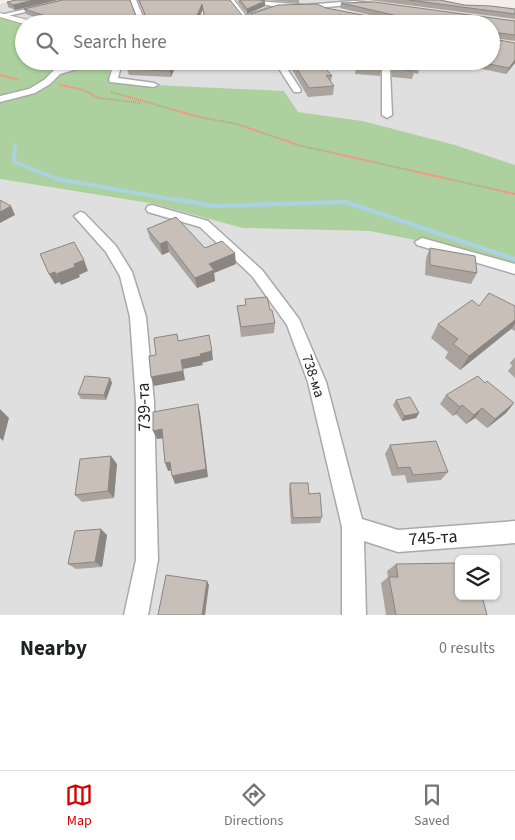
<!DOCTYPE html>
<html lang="en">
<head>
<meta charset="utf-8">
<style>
  :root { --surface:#fff; --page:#f6f6f6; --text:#202124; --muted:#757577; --line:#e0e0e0; --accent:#d40000 }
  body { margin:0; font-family:"Source Sans 3",sans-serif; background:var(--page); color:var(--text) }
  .controls { position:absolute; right:15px; bottom:15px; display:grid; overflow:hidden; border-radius:8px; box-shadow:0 1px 4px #0004 }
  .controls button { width:45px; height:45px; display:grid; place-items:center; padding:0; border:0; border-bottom:1px solid var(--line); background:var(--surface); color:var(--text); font:25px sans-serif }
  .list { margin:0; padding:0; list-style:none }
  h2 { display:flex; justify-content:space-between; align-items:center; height:65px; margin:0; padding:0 20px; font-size:21px }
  h2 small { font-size:16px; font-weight:400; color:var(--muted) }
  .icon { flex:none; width:28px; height:28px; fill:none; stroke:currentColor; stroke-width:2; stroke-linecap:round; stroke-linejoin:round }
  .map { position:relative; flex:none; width:515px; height:615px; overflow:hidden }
  .search { position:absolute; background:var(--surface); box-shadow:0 1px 4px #0004; left:15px; right:15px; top:15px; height:55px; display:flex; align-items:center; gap:12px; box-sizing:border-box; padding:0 18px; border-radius:28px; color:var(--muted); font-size:19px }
  .sheet { height:155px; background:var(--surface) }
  nav { display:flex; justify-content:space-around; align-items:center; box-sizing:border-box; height:70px; border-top:1px solid var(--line); background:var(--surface); font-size:14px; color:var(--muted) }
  nav a { display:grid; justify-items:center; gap:2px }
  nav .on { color:var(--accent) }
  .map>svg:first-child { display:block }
</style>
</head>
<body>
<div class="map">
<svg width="515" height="615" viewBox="0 0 515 615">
  <rect width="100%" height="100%" fill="#f2efe9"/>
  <g fill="#e0dfdf" fill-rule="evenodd">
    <path d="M14 0H425L515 11V165L455 145 363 121 298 112 154 85 113 80 118 63 115 61H491V24H33L0 15V4Z"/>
    <path d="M0 179 155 204 242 228 369 231 435 244 515 269V615H0ZM459 559H496V596H459Z"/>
  </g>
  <path fill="#add19e" d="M0 15 24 24V61H115L118 62 113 80 154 85 284 91 298 112 363 121 455 145 515 165V269L435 244 369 231 242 228 155 204 0 179Z"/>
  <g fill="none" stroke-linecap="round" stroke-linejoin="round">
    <path stroke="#aad3df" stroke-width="4" d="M15 145 14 162 57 179 182 201"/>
    <path stroke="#aad3df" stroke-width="4.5" d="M175 199 213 206 345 202 515 259"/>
    <g stroke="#a9a9a9" stroke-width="3">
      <g id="minor">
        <path d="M67 0H78L3 17 0 15Z"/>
        <path d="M130 0H136L146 24H140Z"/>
        <path d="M230 0H234L246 16 271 7 274 9 248 19 252 24H246Z"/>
        <path d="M245 0 305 5 354 1 370 3 305 9 272 6Z"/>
        <path d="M90 61H104L60 74 50 84 35 93 0 102V96L29 89 44 80 54 70Z"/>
        <path d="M111 61 122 62 118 78 154 83 158 85 154 87 110 82 109 80 114 63Z"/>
        <path d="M274 61H282L301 90 300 92H294Z"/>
        <path d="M375 61H383L390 70 392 115 387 118 382 115V70Z"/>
        <path d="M152 205 208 221 262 270 299 319 326 382 362 519 398 530 515 521V543L398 552 364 541 366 615H342V527L308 382 287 325 252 276 200 227 148 212 146 209 148 206Z"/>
        <path d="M80 212 84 213 116 246 132 272 146 317 154 402 158 560 148 615H124L136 560V402L130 317 120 276 106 252 74 216Z"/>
        <path d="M422 238 515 264V274L417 245 415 242Z"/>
      </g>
    </g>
    <g stroke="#a9a9a9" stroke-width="2">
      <path id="tertiary" d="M0 13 36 22 37 24H24L0 17Z"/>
    </g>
    <g stroke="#fa8072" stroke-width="2" stroke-dasharray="1 1" stroke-linecap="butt">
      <path d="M0 75 19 80"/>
      <path d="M60 85 84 90 98 98 141 103"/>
      <path d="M111 92 199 117 237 124 298 145 515 194"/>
    </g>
    <use href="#minor" fill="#fff" fill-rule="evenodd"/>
    <use href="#tertiary" fill="#fff" fill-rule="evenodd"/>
  </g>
  <g fill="#aba49e">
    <path d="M16 0H58L15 10 8 7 7 2Z"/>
    <path d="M138 0H230L246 20H251V14L326 8 388 20H392L340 8 341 3 515 21V41L493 38V39L515 43V63L506 74 468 66 465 69 448 66 449 61H491V24H355L339 21V24H214L213 21 212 24H206L203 9 196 24H54L26 14 24 9 137 19H146Z"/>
    <path d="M238 0H259L265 6 247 14 238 2Z"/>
    <path d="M267 0H299V3Z"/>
    <path d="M369 0H440L464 5 515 9V19Z"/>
    <path d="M133 61H178L171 77 129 75 127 69Z"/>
    <path d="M219 61H252L246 70H220Z"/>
    <path d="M291 61H335L321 63 332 76 331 82 334 86 333 95 308 97 291 68Z"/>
    <path d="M357 61 382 68 380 76 355 74Z"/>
    <path d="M386 61H419L420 66 418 74 414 73 412 79 392 77 391 69Z"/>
    <path d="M147 229 205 248 236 264 214 273 215 281 197 288 169 252 162 255 150 239Z"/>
    <path d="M430 248 477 273 471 284 425 275 426 258Z"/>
    <path d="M245 299 270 310 275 323 274 333 241 337 237 306 245 305Z"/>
    <path d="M479 306H515V331L511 329 460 370 445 358 448 352 431 338 438 324Z"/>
    <path d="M515 357V378L508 371 512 366 510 363Z"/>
    <path d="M110 378 112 383 106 400 81 399 78 394Z"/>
    <path d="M485 383 514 403 506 413 487 428 475 418 466 424 456 414 453 416 440 404 446 395Z"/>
    <path d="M396 400 419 413 416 418 402 421 393 405Z"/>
    <path d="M390 445 448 472 441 480 407 483 405 475 392 476 385 454Z"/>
    <path d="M117 464 114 498 82 502 75 495Z"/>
    <path d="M290 483 309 494 322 517 320 523 291 524 289 491Z"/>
    <path d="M107 535 102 567 76 569 68 564Z"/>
    <path d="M396 564 487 615H386L381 583 388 577 387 571Z"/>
  </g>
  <g fill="#8b8681">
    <path d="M34 0H58L15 10 13 5Z"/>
    <path d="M265 1V6L247 14V9Z"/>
    <path d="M202 4 203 9 196 24H181L182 20Z"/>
    <path d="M213 16V21L212 24H209Z"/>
    <path d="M69 18 71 24H61V21Z"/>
    <path d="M515 60V63L506 74 509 68Z"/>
    <path d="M175 61H178L171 77 170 71Z"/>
    <path d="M248 61H252L246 70V64Z"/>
    <path d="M309 61H335L309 65Z"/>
    <path d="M470 61 468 66 465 69 468 63Z"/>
    <path d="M11 206 15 215 0 223V212Z"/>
    <path d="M167 241 169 252 162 255 160 244Z"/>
    <path d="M235 253 236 264 214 273 215 281 197 288 195 278 209 264Z"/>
    <path d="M84 260 88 271 79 275 80 277 61 285 56 274 74 264Z"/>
    <path d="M55 272 60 282 55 284 49 274Z"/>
    <path d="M515 320V324L511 329 460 370 469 356Z"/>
    <path d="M212 351 213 360 202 363 203 365 183 369 185 380 154 386 151 377 181 360 200 354Z"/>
    <path d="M110 378 112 383 106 400 104 395Z"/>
    <path d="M514 403 506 413 487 428 495 419Z"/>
    <path d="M198 404 200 413 208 477 175 484 172 476Z"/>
    <path d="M462 405 456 414 453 416 460 407Z"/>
    <path d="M482 408 475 418 466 424 474 415Z"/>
    <path d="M0 409 9 418 3 441 0 438Z"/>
    <path d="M419 413 416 418 402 421 404 416Z"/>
    <path d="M162 429 166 438 157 439 153 431Z"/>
    <path d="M111 456 117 464 114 498 108 491Z"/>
    <path d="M170 462 173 470 168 471 165 463Z"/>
    <path d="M101 529 107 535 102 567 95 562Z"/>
    <path d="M207 581 209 585 205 615H202Z"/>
  </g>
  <g fill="#c7bfb8" stroke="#8b8681">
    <path d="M16 0H34L13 5 7 2Z"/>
    <path d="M63 0H130L137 19H147L139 0H230L246 20H253L251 14 278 5 317 4 326 8 388 20H402V17L341 3 374 2 515 21V35L492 32 493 39 515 43V60L509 68 474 61H491V24H384L340 15 339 24H214L213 16 209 24H206L202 4 196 18 182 20 181 24H86L85 19 69 18 61 21 24 9Z"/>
    <path d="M240 0H259L265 1 247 9Z"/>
    <path d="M409 0H440L464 5 491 6 515 9V14Z"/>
    <path d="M133 61H175L170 71 127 69Z"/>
    <path d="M219 61H248L246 64 220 63Z"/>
    <path d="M292 61H319L332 76 326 75 334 86 309 88Z"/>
    <path d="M357 61H381L382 63V68L356 66Z"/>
    <path d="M393 61H419L420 66 414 65V71L394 69Z"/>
    <path d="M458 61H469L468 63Z"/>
    <path d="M0 200 11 206 0 212Z"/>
    <path d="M176 217 205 248 222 241 235 253 209 264 214 270 195 278 167 241 160 244 147 229Z"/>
    <path d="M74 242 84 260 74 264 75 267 56 274 55 272 49 274 40 254Z"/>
    <path d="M430 248 475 256 477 273 430 265Z"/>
    <path d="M489 293 515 306V320L469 356 453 344 458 339 438 324 472 300 479 306Z"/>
    <path d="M267 297 270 310H272L275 323 241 327 237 306 246 305 245 299Z"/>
    <path d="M177 334 178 341 209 335 212 351 200 354 201 356 181 360 183 371 151 377 149 356 156 355 154 338Z"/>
    <path d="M85 376 110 378 104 395 78 394Z"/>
    <path d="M478 376 485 383 487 381 514 403 495 419 482 408 474 415 462 405 460 407 446 395Z"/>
    <path d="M410 397 419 413 404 416 396 400Z"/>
    <path d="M198 404 206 469 172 476 170 462 165 463 162 429 153 431V412Z"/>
    <path d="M436 441 448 472 413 475 410 467 398 468 390 445Z"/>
    <path d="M111 456 108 491 75 495 80 459Z"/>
    <path d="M290 483H308L309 494 320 493 322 517 293 518Z"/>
    <path d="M101 529 95 562 68 564 75 531Z"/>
    <path d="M459 563V596H482L487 615H396L389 577H398L396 564Z"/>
    <path d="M166 575 207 581 202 615H158Z"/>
  </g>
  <g text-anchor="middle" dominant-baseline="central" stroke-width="4" stroke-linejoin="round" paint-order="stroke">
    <g font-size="15" fill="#222" stroke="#fff">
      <text transform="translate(313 376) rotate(72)">738-ма</text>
    </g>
    <g font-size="18" fill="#222" stroke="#fff">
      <text transform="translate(144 407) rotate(-92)">739-та</text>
      <text transform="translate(433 538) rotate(-4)">745-та</text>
    </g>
  </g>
</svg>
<div class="controls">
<button><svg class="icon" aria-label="layers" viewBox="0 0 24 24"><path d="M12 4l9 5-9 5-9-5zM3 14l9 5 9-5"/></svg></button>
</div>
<div class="search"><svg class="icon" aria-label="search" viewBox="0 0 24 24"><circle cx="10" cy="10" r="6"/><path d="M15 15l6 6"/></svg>Search here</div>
</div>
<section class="sheet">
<h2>Nearby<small>0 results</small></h2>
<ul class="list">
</ul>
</section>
<nav>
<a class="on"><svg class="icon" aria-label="map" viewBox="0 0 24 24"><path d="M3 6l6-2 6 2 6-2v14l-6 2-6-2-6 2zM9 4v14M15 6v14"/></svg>Map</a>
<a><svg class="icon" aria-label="directions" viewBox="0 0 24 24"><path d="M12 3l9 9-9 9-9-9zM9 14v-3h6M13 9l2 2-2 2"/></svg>Directions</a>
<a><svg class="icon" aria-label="saved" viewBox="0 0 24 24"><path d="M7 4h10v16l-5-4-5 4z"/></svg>Saved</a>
</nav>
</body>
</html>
